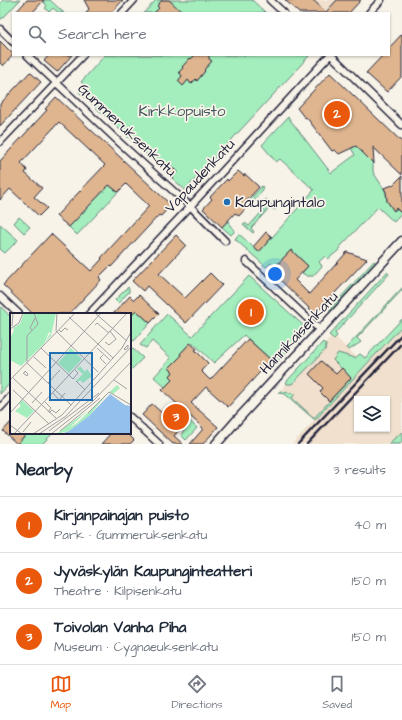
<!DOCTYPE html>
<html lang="en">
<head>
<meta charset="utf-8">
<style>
  :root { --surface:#fff; --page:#f6f6f7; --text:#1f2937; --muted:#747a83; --line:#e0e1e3; --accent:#ea580c }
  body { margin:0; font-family:"Architects Daughter",sans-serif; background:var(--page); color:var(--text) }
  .controls { position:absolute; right:12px; bottom:12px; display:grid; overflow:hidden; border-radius:0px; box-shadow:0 1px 3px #0004 }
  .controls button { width:36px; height:36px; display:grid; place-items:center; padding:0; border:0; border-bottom:1px solid var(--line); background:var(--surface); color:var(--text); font:20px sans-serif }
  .you { position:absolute; left:275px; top:274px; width:14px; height:14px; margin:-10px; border:3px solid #fff; border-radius:50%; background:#1a73e8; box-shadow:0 0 0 6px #1a73e833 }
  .badge { display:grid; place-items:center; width:26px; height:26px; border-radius:50%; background:var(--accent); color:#fff; font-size:13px; font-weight:700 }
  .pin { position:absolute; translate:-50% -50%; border:2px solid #fff; box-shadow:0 1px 4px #0006 }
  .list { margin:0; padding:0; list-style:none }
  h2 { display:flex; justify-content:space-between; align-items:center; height:52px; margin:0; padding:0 16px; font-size:17px }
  h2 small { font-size:13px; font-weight:400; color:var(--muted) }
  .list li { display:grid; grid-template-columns:26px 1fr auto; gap:12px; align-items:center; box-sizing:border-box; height:56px; padding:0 16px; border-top:1px solid var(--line) }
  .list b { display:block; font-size:15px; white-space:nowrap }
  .list p { margin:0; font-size:13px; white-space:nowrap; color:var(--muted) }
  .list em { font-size:13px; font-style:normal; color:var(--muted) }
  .icon { flex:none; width:22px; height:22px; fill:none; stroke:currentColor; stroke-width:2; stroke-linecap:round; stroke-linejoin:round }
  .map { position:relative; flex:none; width:402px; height:444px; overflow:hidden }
  .search { position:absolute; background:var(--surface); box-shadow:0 1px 3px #0004; left:12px; right:12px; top:12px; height:44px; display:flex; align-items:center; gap:10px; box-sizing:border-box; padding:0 14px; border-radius:0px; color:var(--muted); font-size:15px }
  .sheet { height:220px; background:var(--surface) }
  nav { display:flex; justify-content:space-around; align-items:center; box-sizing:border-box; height:56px; border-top:1px solid var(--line); background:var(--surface); font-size:11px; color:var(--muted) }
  nav a { display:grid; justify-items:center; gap:2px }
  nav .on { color:var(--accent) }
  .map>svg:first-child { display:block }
</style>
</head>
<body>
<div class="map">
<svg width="402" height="444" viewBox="0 0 402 444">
  <rect width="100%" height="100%" fill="#f7f3e8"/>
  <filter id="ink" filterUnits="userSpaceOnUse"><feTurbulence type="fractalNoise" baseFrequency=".025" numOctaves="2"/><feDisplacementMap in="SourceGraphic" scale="8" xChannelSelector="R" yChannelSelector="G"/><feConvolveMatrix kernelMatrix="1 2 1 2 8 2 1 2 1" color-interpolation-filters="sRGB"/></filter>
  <g filter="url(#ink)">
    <g fill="#f0e0cd" fill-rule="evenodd">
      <path d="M285 0H361L349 13H299Z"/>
      <path d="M402 327V432L388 444H292ZM357 399H387V429H357Z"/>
      <path d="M333 335 364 364 313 419 285 394 278 393Z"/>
    </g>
    <g fill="#a4eebd" stroke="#63887c">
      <path d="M3 0H20L2 19 0 18V4Z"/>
      <path d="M44 0H50L64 13H59L53 8 49 12 45 8 47 6 43 1Z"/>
      <path d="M156 0H252L266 13H144Z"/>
      <path d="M105 55H308L309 56 185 190 79 92 85 86 81 82Z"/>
      <path d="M288 117 331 173 355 155 351 148 356 146 373 163V172L386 192 387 201 394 211 396 209 401 213 394 222 378 207 341 246 340 245 339 250 328 259 325 256 319 262 322 266 313 276H307L302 273 308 266 291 250 275 267 271 263 266 267 235 239 238 235H240L259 252 314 190 280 159 276 162 262 145Z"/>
      <path d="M109 185 118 192 77 235 69 227Z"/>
      <path d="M262 186 263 189 262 191 248 208 245 205Z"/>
      <path d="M266 199 276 209 275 210 270 207 251 228 254 232 253 233 243 224 245 223 249 226 268 205 264 201Z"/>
      <path d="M19 217 30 227 24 233 14 223Z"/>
      <path d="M228 220 230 222 229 224 234 230V232L231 235 222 227Z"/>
      <path d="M0 224 18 240 5 253 0 249Z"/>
      <path d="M374 261 376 263 331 311 329 310Z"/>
      <path d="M387 272 389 274 335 333 337 336 334 339 329 335Z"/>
      <path d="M249 276 305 327V333L275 364 244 335 214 363 192 342 180 354 181 356 169 368 173 372 170 376 194 399 192 402 169 383 165 387 154 377 171 358 152 341 146 348 140 345 167 314 192 336Z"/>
      <path d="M128 287 129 289V292L118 303 115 300Z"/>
      <path d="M402 288V290L357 338 361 342 349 350 346 348Z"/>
      <path d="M0 306 11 317V382L0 394Z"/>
      <path d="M136 310 150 323 134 341 130 338V317Z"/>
      <path d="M402 319V326L315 420 285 394 278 393 280 391 295 394 292 398 314 418 351 378 333 360 338 353 355 358 360 354 365 358Z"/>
      <path d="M323 342 326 345 325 350 292 384H287L286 383 287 381Z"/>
      <path d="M132 348 143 358 130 371V350Z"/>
      <path d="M173 405 197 428 186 440 181 435 185 429 167 412Z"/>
      <path d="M402 432V442L400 444H388Z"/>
      <path d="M27 433H53L42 444H17Z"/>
    </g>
    <g fill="#deb58f" stroke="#22223b">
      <path d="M27 0H44L32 13H15Z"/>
      <path d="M84 0H123L111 13H86L89 9Z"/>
      <path d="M162 0H169L183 13H154L159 8 157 6Z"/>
      <path d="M285 0H313L326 12 337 0H361L349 13H299Z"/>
      <path d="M402 34V76L387 92 366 73 383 55H389V48Z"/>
      <path d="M0 41 13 54V55L3 66 0 63Z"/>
      <path d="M49 55H72L57 72 44 61Z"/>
      <path d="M195 55H209V59L212 61 204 70 205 71 197 81 196 79 191 84 188 80 183 86 178 81 182 76 179 72 183 68 182 67 190 58 191 59Z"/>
      <path d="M30 72 41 82 0 126V104Z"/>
      <path d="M330 73 402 142V175L373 147 374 164 356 146 339 154 335 150 332 151 307 118 304 117 297 108Z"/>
      <path d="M56 97 171 205 161 216 159 215 111 267 110 266 99 277 101 280 69 314H33L3 285 51 234 91 271 102 259 101 258 149 206 126 184 118 192 109 185 69 227 56 216 105 165 59 122 21 163 27 170 25 173 42 188 34 197 47 208 39 216 10 189 0 200V161L47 110 45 109Z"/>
      <path d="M171 166 177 172 172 178 166 172Z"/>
      <path d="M238 171 244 176 245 174 259 187 243 205 246 208 239 216 235 213 222 227 203 209 212 199 210 197 227 179 228 181Z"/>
      <path d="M402 176V214L396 208 394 211 387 201 386 192 384 188 393 185Z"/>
      <path d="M266 232 272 237 259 252 253 247Z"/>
      <path d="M176 235 186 245 159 274 185 298 210 273 222 285 186 323 147 286 143 291 132 281Z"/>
      <path d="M291 250 308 266 295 280 309 294 347 252 367 259 315 314 271 271Z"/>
      <path d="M139 295 159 314 150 323 136 310 133 314H113L130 296 134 300Z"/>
      <path d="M248 339 271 360 228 407 206 387 191 403 218 427 203 444H190L203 429 201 428 202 427 162 390 173 379 170 376 173 372 169 368 181 356 180 354 190 343 197 349 195 350 208 363 201 371 210 380Z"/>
      <path d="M321 361 336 374 342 368 351 378 329 401 320 392 323 388 309 374Z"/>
      <path d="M152 404 173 423V424L179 430 174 436 183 444H173L142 415Z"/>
      <path d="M11 422V433H27L17 444 3 431Z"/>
      <path d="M111 433H127L134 440 130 444H101Z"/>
    </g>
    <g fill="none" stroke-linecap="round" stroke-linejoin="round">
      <g stroke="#22223b" stroke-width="9">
        <g id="street">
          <path d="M270 0 284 13"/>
          <path d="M122 13 134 0"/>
          <path d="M369 13 381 0"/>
          <path d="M0 29 13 42"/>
          <path d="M27 55 120 143 190 206 225 241"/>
          <path d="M331 55 402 125"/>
          <path d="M0 142 83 55"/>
          <path d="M246 261 320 330"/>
          <path d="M0 296 19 314"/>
          <path d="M89 314 184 213 330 55"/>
          <path d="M0 408 11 396"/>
          <path d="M130 417 159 444"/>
        </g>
      </g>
      <g stroke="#22223b" stroke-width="11">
        <path id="secondary" d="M216 444 238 419 402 241"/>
      </g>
      <use href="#street" stroke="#f7f3e8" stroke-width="6"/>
      <use href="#secondary" stroke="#f7f3e8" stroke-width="8"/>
      <g stroke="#22223b" stroke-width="2.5">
        <path d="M298 444 402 334"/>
        <path d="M307 444 402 343"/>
      </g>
    </g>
  </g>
  <circle fill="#1f6fb2" stroke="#f7f3e8" stroke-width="1.5" cx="227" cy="202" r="4"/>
  <g text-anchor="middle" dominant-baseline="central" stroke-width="3.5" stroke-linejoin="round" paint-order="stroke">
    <g font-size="15" fill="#42555c" stroke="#f7f3e8">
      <text x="182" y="111">Kirkkopuisto</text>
    </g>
    <g font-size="15" fill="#22223b" stroke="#f7f3e8">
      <text transform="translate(127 130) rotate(43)">Gummeruksenkatu</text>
      <text transform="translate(200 176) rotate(-47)">Vapaudenkatu</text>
      <text transform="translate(299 333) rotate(-47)">Hannikaisenkatu</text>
    </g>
    <g font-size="15" fill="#22223b" stroke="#f7f3e8" text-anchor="start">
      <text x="235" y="202">Kaupungintalo</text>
    </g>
  </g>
  <g transform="translate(10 313)">
    <rect width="121" height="121" fill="#f7f3e8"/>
    <path d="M14 0H46L41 23 34 30 41 20 39 19 34 31 11 53 0 47V25L4 18 3 15 10 11ZM61 35 72 46 59 60 48 50ZM70 53 75 59 77 56 82 63 73 70 70 67 68 69 63 64 67 67 73 61 67 56ZM107 72 110 75 103 81 99 79 79 103 59 118 46 121 77 98 59 115 67 110ZM12 87 24 98 17 105 5 98 11 93 9 91Z" fill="#a4eebd"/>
    <path d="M100 81 115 92 121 93V121H51L59 118 79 103Z" fill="#94c0ee"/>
    <path fill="none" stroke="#a29fa3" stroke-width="1" d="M47 0 46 18 88 59M85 0 117 28M59 4 103 45M85 12 87 10 99 20M2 13 3 0M0 16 9 10 13 0M22 17 20 15 25 5M49 17 51 19 55 15 58 17M95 29 99 32 106 26 100 18M118 32V35L115 37 114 36ZM31 35 63 66 68 60 65 57M87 35 100 47M93 42 90 45 96 51M24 44 36 55M17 49V23L28 11 24 0M17 50 61 92M13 60 17 63 18 61 15 58 14 60M3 65 47 106M0 67 65 0M104 67 117 76M66 68 75 77M38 70 50 57M3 77 39 111M43 80 49 87 55 80M35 89 41 95 38 99M22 90 32 79M0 100 91 0M39 100 42 97 46 100 50 96M78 100 99 79 121 92M0 112 12 121M39 118 89 80M50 118 90 85M13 119 21 109M4 121 117 0M23 121 52 102 112 35 121 19M29 121 56 103 121 34M41 121 83 88 121 49"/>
    <path fill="#1f6fb2" fill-opacity="0.15" stroke="#1f6fb2" stroke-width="2" d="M40 40H82V87H40Z"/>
    <rect width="121" height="121" fill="none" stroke="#22223b" stroke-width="2"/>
  </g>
</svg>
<div class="controls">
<button><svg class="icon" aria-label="layers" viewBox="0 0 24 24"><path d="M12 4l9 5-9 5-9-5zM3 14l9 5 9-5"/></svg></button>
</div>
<div class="you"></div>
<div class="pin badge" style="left:251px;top:312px">1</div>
<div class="pin badge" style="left:337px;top:114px">2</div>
<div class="pin badge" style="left:176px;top:417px">3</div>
<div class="search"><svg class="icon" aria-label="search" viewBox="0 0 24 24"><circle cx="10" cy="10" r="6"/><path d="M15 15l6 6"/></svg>Search here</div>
</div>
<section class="sheet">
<h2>Nearby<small>3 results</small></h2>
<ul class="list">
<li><span class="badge">1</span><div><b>Kirjanpainajan puisto</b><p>Park · Gummeruksenkatu</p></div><em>40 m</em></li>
<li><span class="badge">2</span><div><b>Jyväskylän Kaupunginteatteri</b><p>Theatre · Kilpisenkatu</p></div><em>150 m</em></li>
<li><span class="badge">3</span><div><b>Toivolan Vanha Piha</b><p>Museum · Cygnaeuksenkatu</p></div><em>150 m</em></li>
</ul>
</section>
<nav>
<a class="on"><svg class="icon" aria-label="map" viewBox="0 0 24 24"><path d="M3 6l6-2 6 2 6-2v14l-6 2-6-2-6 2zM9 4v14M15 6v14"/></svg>Map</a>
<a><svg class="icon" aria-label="directions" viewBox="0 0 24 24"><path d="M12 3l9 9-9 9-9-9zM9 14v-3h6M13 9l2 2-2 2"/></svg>Directions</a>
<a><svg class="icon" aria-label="saved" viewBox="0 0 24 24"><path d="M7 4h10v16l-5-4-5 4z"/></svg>Saved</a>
</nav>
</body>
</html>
